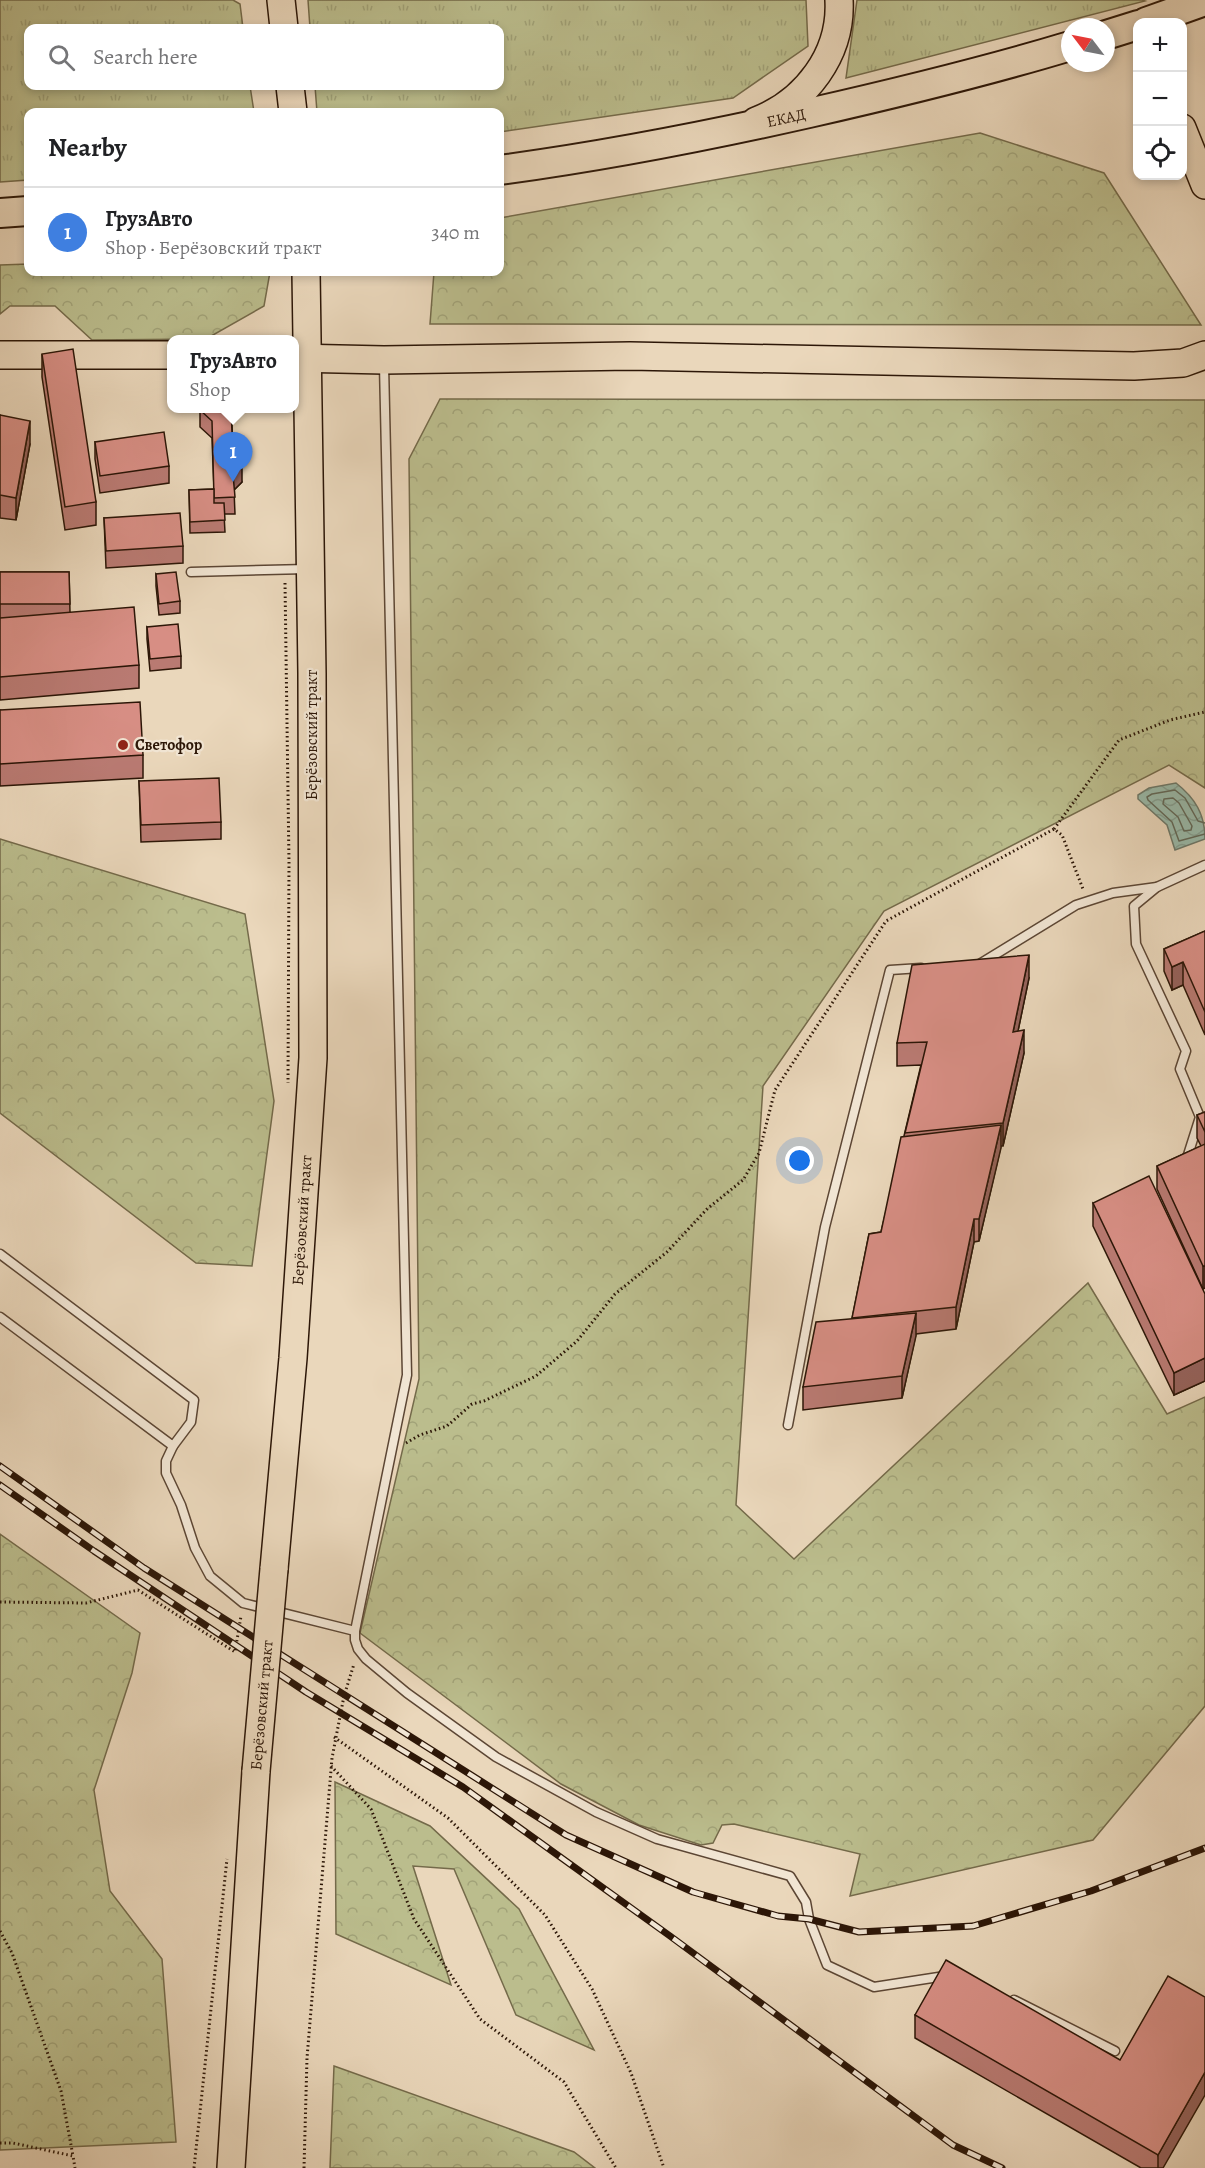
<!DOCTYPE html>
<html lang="en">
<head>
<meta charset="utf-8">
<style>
  :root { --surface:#fff; --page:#f2f2f2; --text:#202124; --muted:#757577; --line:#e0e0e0; --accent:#111827 }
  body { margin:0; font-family:Alegreya,serif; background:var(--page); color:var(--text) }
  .controls { position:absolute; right:18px; top:18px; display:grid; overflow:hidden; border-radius:12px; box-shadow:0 3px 9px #0003 }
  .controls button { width:54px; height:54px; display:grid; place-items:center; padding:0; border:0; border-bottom:2px solid var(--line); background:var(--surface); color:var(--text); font:30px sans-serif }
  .compass { position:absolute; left:1061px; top:18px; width:54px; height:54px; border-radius:50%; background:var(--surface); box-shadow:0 3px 9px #0003; rotate:302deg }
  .you { position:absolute; left:800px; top:1161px; width:21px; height:21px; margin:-15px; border:4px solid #fff; border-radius:50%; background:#1a73e8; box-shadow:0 0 0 9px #1a73e833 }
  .badge { display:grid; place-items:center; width:39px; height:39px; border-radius:50%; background:var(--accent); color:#fff; font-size:20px; font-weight:700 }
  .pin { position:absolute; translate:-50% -50px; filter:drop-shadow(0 2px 3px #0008) }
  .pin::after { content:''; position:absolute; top:32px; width:21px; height:18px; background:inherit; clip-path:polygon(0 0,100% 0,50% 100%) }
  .popup { position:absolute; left:167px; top:335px; width:132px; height:78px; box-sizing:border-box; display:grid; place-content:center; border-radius:12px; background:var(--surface); filter:drop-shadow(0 2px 4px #0005); font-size:20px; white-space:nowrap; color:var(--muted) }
  .popup b { font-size:22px; color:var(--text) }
  .popup::after { content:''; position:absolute; left:50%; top:100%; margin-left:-12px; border:12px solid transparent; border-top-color:var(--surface) }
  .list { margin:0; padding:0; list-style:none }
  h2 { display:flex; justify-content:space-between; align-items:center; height:78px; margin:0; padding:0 24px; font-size:26px }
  h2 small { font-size:20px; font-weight:400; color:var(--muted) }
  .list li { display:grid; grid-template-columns:39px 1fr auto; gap:18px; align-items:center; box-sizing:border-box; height:90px; padding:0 24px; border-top:2px solid var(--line) }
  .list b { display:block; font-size:22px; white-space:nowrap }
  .list p { margin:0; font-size:20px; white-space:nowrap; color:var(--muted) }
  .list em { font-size:20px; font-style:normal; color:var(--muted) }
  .icon { flex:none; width:33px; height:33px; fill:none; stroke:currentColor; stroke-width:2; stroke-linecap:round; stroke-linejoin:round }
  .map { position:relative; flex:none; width:1205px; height:2168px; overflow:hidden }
  .search { position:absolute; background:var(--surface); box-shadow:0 3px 9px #0003; left:24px; top:24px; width:480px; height:66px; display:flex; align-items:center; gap:15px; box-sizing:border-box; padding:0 21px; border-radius:12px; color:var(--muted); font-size:22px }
  .panel { position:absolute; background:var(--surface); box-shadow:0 3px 9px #0003; left:24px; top:108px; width:480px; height:168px; border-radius:12px }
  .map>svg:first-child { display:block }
</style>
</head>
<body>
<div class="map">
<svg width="1205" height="2168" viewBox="0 0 1205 2168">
  <defs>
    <pattern id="grass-tufts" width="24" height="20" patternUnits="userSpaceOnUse" patternTransform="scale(1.5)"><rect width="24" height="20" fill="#bbbd8d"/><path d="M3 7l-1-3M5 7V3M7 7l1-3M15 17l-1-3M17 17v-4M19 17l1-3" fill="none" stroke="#a1a278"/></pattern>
    <pattern id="forest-crowns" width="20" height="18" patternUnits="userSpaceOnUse" patternTransform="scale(1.5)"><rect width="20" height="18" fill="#bbbd8d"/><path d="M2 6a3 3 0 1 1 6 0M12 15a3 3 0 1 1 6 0" fill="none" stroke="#a1a278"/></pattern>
    <pattern id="water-waves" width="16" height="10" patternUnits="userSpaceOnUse" patternTransform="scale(1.5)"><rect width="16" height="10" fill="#99baaa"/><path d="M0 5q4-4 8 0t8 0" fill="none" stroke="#849f91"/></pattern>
  </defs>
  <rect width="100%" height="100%" fill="#ead7bb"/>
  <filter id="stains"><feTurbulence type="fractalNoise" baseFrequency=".00333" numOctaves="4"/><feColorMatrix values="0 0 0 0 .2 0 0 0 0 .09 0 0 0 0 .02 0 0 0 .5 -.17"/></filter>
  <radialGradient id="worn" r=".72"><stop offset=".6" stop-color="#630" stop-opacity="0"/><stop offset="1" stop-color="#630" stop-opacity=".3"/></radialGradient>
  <g fill="url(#grass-tufts)" stroke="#746a4a" stroke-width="1.5">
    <path d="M0 0H233L240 4 243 28H28V86H250L254 112H28V180L0 182Z"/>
    <path d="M308 0H806L808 46 733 98 500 132V112H317L315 86H500V28H310Z"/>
    <path d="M857 0H1142L1145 1 846 78Z"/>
  </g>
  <g fill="url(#forest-crowns)" stroke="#746a4a" stroke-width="1.5">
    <path d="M980 133 1104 173 1201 325 430 324 434 272H500V218Z"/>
    <path d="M28 264V272H270L264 306 206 339 92 340 55 306H10L0 314V265Z"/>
    <path d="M440 399 1205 400V788L1169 765 884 911 763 1086 736 1505 794 1559 1088 1283 1167 1414 1205 1397V1706L1093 1840 850 1896 860 1854 734 1824 722 1825 713 1843 701 1845 639 1825 561 1784 360 1633 419 1379 409 459Z"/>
    <path d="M0 839 245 914 274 1101 252 1266 196 1263 0 1113Z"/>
    <path d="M0 1534 140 1633 132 1673 94 1790 110 1891 162 1959 176 2142 0 2150Z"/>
    <path d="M335 1782 430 1826 519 1909 594 2050 516 2015 454 1869 413 1866 451 1985 336 1934Z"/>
    <path d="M334 2066 574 2152 595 2168H330Z"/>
  </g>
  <path fill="url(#water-waves)" stroke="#6d7869" stroke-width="1.5" d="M1176 783C1195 798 1205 814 1205 839L1175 850 1167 825 1138 799V795L1149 788Z"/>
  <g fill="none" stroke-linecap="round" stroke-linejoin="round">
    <g stroke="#626858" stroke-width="1.5">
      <path d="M1173 798 1179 803 1192 826 1191 830 1184 831 1178 817 1163 804 1164 799Z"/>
      <path d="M1205 823 1198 821 1185 798 1175 790 1152 794 1147 797 1148 800 1172 822 1179 841 1205 834"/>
    </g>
    <g stroke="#5c4634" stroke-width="11">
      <g id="service">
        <path d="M384 365 407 1375 355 1631V1640L358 1649 366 1659 407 1693 496 1757 596 1812 657 1839 790 1876 806 1902 809 1919 827 1965 874 1987 945 1976"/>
        <path d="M191 572 307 569"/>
        <path d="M978 965 1076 905 1113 893 1157 887"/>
        <path d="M1187 1158 1200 1117 1180 1069 1186 1051 1136 944 1134 906 1157 887 1205 865"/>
        <path d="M0 1254 194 1400 191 1422 173 1446 0 1317"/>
        <path d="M788 1425 825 1227 890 970 921 968"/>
        <path d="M173 1446 166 1461V1473L181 1505 195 1548 210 1576 243 1603 355 1631"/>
        <path d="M1014 2000 1115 2051"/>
      </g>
    </g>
    <g stroke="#2c1607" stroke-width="30">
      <g id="primary">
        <path d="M281 0 284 28"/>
        <path d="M290 86 293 112"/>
        <path d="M756 121C806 102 842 54 839 0"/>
        <path d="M1182 128 1205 185"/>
        <path d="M0 355H172"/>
        <path d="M294 358 384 360 630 356 1134 366 1183 363 1205 355"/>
        <path id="s1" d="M274 1569 293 1358 313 1058 312 673 306 272"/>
        <path d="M231 2168 256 1771"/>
      </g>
    </g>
    <g stroke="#2c1607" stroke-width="32">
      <g id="trunk">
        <path d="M1146 22 1205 1"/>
        <path d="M1106 35 1138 25"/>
        <path id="s2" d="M500 170C604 156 707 136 809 113 897 93 984 72 1070 46"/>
        <path d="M0 213 28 211"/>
      </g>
    </g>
    <g stroke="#2c1607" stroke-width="3" stroke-dasharray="1.5 3" stroke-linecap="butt">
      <path d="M285 583 289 863 288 1083"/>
      <path d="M1054 829 1119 740 1170 720 1205 712"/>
      <path d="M406 1443 420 1435 447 1426 472 1404 484 1401 536 1376 577 1341 615 1294 667 1252 707 1209 743 1180 759 1153 775 1090 886 921 1054 829 1062 835 1083 889"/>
      <path d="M0 1602 86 1603 138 1590 235 1652 241 1616"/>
      <path d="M334 1737 448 1818 545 1915 592 1989 631 2073 664 2168"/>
      <path d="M331 1766 371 1809 414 1919 480 2019 564 2082 616 2168"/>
      <path d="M0 1931 12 1953 61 2091 73 2156"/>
      <path d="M0 2143H13L73 2156 75 2168"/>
      <path d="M194 2168 227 1859"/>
      <path d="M304 2168 307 2058 332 1758 344 1696 354 1664"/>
    </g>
    <use href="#service" stroke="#f1e5d3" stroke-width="8"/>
    <use href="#primary" stroke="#ead7bb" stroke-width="27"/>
    <use href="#trunk" stroke="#ead7bb" stroke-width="28"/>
    <g stroke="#2c1607" stroke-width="7">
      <g id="rail">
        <path d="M0 1466 144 1568 566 1835 693 1892 778 1916 809 1919 859 1932 973 1926 1091 1891 1205 1848"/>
        <path d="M0 1485 94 1551 306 1692 463 1787 670 1936 953 2145 1002 2168"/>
      </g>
    </g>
    <use href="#rail" stroke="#f1e5d3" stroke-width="4.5" stroke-dasharray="14" stroke-linecap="butt"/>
    <g stroke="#2c1607" stroke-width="30" stroke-linecap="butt">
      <g id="primary-bridge">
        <path id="s3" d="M256 1771 274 1569"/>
      </g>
    </g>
    <use href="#primary-bridge" stroke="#ead7bb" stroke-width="27"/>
  </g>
  <g fill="#b97a72" stroke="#2c1607" stroke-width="1.5">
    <path d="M42 354 96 502V525L65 530 42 377Z"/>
    <path d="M200 408H236V418L232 423 233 457 242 482 234 490 235 514H224L225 532 190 533 189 490 214 489 212 438 200 427Z"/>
    <path d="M0 415 30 444 16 520 0 518Z"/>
    <path d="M95 442 169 466V483L100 493 95 459Z"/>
    <path d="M104 518 183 546V563L106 568Z"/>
    <path d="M0 572H69L70 612 139 665V688L0 700Z"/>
    <path d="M156 574 180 601V613L159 615 156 586Z"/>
    <path d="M147 627 181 656V668L150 671 147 639Z"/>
    <path d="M0 710 143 755V778L0 786Z"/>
    <path d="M139 781 221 822V839L141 842Z"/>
    <path d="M1205 931V1035L1183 985 1172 990 1164 971V949Z"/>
    <path d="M1029 978 1018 1031 1024 1053 1003 1146H1001L979 1241 974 1242 956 1329 916 1334 902 1398 803 1410V1387L852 1319 869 1234 881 1232 921 1065 897 1066V1043Z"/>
    <path d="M1205 1112V1288L1203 1289 1157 1189V1166L1201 1146 1197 1138V1115Z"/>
    <path d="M1093 1203 1205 1294V1381L1174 1395 1093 1226Z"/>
    <path d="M915 2015 1120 2060 1163 2168H1141L915 2038Z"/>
  </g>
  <g fill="#96635c" stroke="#2c1607" stroke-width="1.5">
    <path d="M231 408H236V418L231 424Z"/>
    <path d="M30 421V444L16 520V498Z"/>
    <path d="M242 465V482L233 491V474Z"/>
    <path d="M1029 955V978L1013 1055V1032Z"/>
    <path d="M1183 962V985L1172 990V967Z"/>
    <path d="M1024 1030V1053L1003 1146V1123Z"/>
    <path d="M1001 1125V1148L979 1241V1219Z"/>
    <path d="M974 1219V1242L956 1329V1307Z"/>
    <path d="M1203 1266H1205V1288L1203 1289Z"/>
    <path d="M916 1313V1336L902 1398V1376Z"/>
    <path d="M1205 1358V1381L1174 1395V1373Z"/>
    <path d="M1205 2072V2095L1163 2168H1158V2155Z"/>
  </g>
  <g fill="#d78e84" stroke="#2c1607" stroke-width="1.5">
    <path d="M73 349 96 502 65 507 42 354Z"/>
    <path d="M200 408H231L233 457 242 465 233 474 235 497 214 498 212 421 200 410Z"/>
    <path d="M0 415 30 421 16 498 0 495Z"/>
    <path d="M164 432 169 466 100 476 95 442Z"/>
    <path d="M214 489V503H224L225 520 190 522 189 490Z"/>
    <path d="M180 513 183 546 106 551 104 518Z"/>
    <path d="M0 572H69L70 604H0Z"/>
    <path d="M176 572 180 601 159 604 156 574Z"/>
    <path d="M134 607 139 665 0 677V618Z"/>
    <path d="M178 624 181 656 150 659 147 627Z"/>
    <path d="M140 702 143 755 0 764V710Z"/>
    <path d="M219 778 221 822 141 825 139 781Z"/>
    <path d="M1205 931V1012L1183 962 1172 967 1164 949Z"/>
    <path d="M1029 955 1013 1032 1024 1030 1003 1123 905 1133 927 1042 897 1043 912 965Z"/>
    <path d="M1205 1112V1132L1197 1115Z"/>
    <path d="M1001 1125 979 1219H974L956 1307 852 1318 869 1234 881 1232 901 1137Z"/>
    <path d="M1205 1144V1266H1203L1157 1166Z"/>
    <path d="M1149 1176 1205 1294V1358L1174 1373 1093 1203Z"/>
    <path d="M916 1313 902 1376 803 1387 816 1322Z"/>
    <path d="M946 1960 1120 2060 1168 1976 1205 1997V2072L1158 2155 915 2015Z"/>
  </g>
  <circle fill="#8f2418" stroke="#f1e5d3" stroke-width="2" cx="123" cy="745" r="6"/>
  <g text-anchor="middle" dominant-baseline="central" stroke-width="4.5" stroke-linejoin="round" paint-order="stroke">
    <g font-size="16" fill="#2c1607" stroke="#f1e5d3">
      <text stroke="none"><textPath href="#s2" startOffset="291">ЕКАД</textPath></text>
      <text transform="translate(312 735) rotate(-90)">Берёзовский тракт</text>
      <text stroke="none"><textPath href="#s1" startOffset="350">Берёзовский тракт</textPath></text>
      <text stroke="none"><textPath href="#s3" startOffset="66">Берёзовский тракт</textPath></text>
    </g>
    <g font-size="16" font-weight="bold" fill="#2c1607" stroke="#f1e5d3" text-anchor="start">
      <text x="135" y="745">Светофор</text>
    </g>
  </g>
  <rect width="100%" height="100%" filter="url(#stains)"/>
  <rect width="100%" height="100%" fill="url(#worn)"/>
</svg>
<div class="controls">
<button>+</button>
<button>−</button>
<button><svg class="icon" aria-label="locate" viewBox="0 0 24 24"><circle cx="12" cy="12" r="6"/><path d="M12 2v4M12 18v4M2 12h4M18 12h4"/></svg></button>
</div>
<svg class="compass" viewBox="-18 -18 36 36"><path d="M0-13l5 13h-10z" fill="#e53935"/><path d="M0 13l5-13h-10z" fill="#757577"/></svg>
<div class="you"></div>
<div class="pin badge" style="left:233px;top:482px;background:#3f7fe0">1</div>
<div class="popup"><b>ГрузАвто</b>Shop</div>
<div class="search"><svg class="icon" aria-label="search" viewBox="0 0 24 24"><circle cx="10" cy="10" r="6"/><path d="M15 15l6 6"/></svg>Search here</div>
<section class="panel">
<h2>Nearby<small></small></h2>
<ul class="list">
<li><span class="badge" style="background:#3f7fe0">1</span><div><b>ГрузАвто</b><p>Shop · Берёзовский тракт</p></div><em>340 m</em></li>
</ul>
</section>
</div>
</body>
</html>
